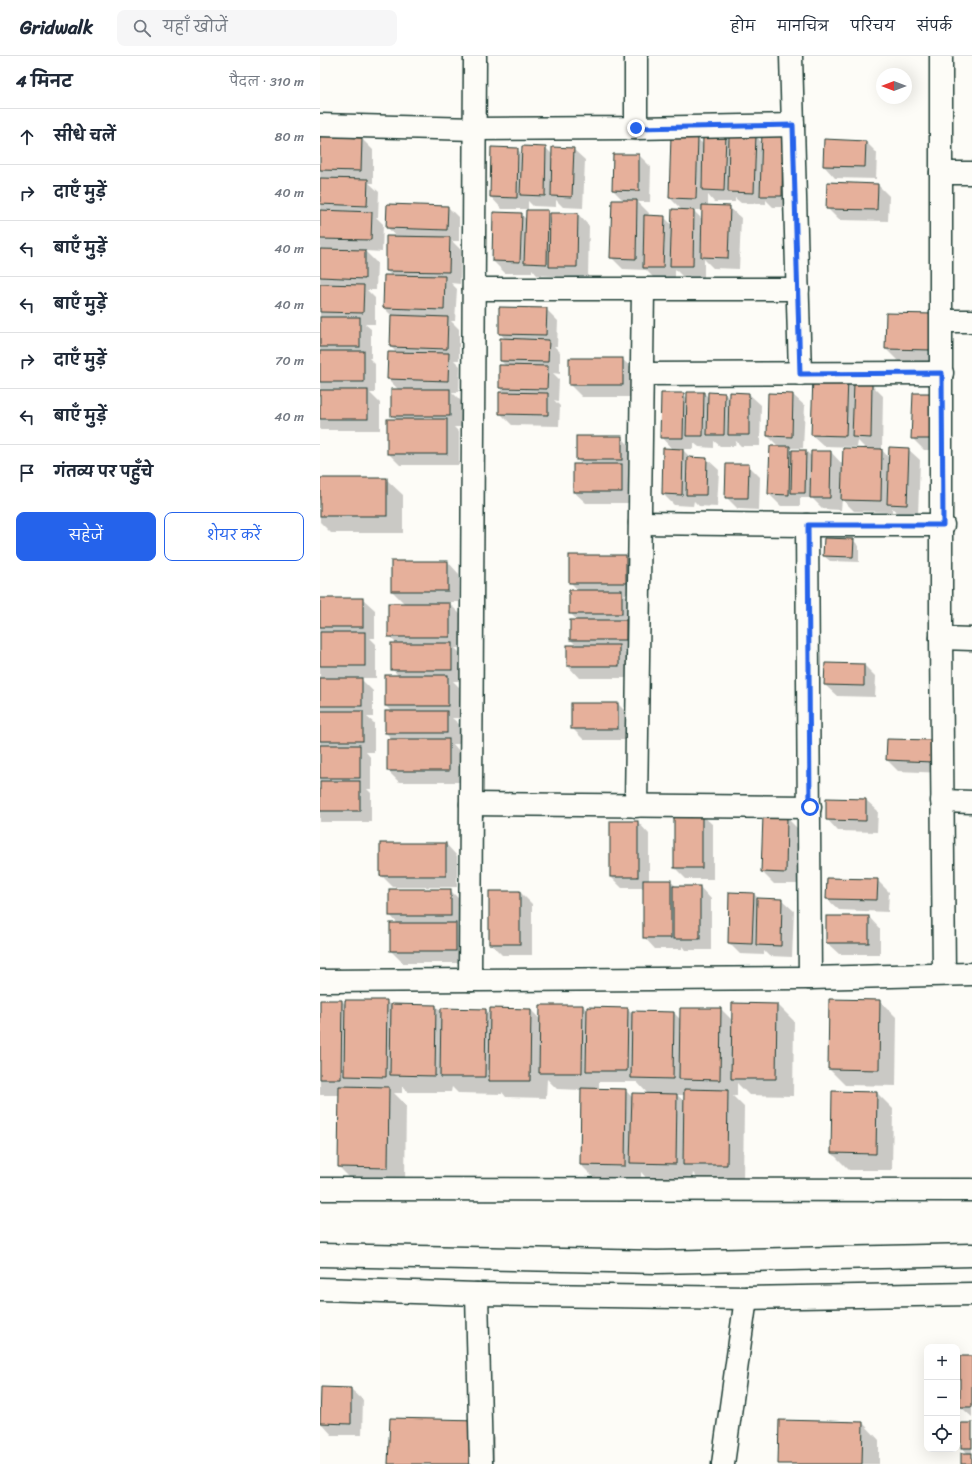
<!DOCTYPE html>
<html lang="hi">
<head>
<meta charset="utf-8">
<style>
  :root { --surface:#fff; --page:#f6f6f7; --text:#1f2937; --muted:#747a83; --line:#e0e1e3; --accent:#2563eb }
  body { margin:0; font-family:Sriracha,"Playpen Sans Deva",sans-serif; background:var(--page); color:var(--text) }
  .controls { position:absolute; right:12px; bottom:12px; display:grid; overflow:hidden; border-radius:8px; box-shadow:0 4px 16px #0002 }
  .controls button { width:36px; height:36px; display:grid; place-items:center; padding:0; border:0; border-bottom:1px solid var(--line); background:var(--surface); color:var(--text); font:20px sans-serif }
  .compass { position:absolute; left:556px; top:12px; width:36px; height:36px; border-radius:50%; background:var(--surface); box-shadow:0 4px 16px #0002; rotate:270deg }
  .stop { position:absolute; width:12px; height:12px; margin:-9px; border:3px solid #2563eb; border-radius:50%; background:#fff }
  .stop.end { background:#2563eb; border-color:#fff; box-shadow:0 1px 4px #0008 }
  .list { margin:0; padding:0; list-style:none }
  h2 { display:flex; justify-content:space-between; align-items:center; height:52px; margin:0; padding:0 16px; font-size:17px }
  h2 small { font-size:13px; font-weight:400; color:var(--muted) }
  .list li { display:grid; grid-template-columns:26px 1fr auto; gap:12px; align-items:center; box-sizing:border-box; height:56px; padding:0 16px; border-top:1px solid var(--line) }
  .list b { display:block; font-size:15px; white-space:nowrap }
  .list em { font-size:13px; font-style:normal; color:var(--muted) }
  .actions { display:flex; gap:8px; padding:12px 16px }
  .actions a { flex:1; padding:9px 0; border:1px solid var(--accent); border-radius:8px; text-align:center; font-size:14px; color:var(--accent) }
  .actions .main { background:var(--accent); color:#fff }
  .icon { flex:none; width:22px; height:22px; fill:none; stroke:currentColor; stroke-width:2; stroke-linecap:round; stroke-linejoin:round }
  .map { position:relative; flex:none; width:652px; height:1408px; overflow:hidden }
  header { display:flex; align-items:center; gap:24px; box-sizing:border-box; height:56px; padding:0 20px; background:var(--surface); border-bottom:1px solid var(--line) }
  header strong { font-size:19px }
  nav { display:flex; gap:22px; margin-inline-start:auto; font-size:14px }
  .search { width:280px; height:36px; background:var(--page); display:flex; align-items:center; gap:10px; box-sizing:border-box; padding:0 14px; border-radius:8px; color:var(--muted); font-size:15px }
  main { display:flex }
  aside { flex:1; background:var(--surface) }
  .map>svg:first-child { display:block }
</style>
</head>
<body>
<header>
<strong>Gridwalk</strong>
<div class="search"><svg class="icon" aria-label="search" viewBox="0 0 24 24"><circle cx="10" cy="10" r="6"/><path d="M15 15l6 6"/></svg>यहाँ खोजें</div>
<nav><a>होम</a><a>मानचित्र</a><a>परिचय</a><a>संपर्क</a></nav>
</header>
<main>
<aside>
<h2>4 मिनट<small>पैदल · 310 m</small></h2>
<ul class="list">
<li><svg class="icon" aria-label="ahead" viewBox="0 0 24 24"><path d="M12 20V5M6 11l6-6 6 6"/></svg><div><b>सीधे चलें</b></div><em>80 m</em></li>
<li><svg class="icon" aria-label="right" viewBox="0 0 24 24"><path d="M7 20v-9h11M14 6l5 5-5 5"/></svg><div><b>दाएँ मुड़ें</b></div><em>40 m</em></li>
<li><svg class="icon" aria-label="left" viewBox="0 0 24 24"><path d="M17 20v-9H6M10 6l-5 5 5 5"/></svg><div><b>बाएँ मुड़ें</b></div><em>40 m</em></li>
<li><svg class="icon" aria-label="left" viewBox="0 0 24 24"><path d="M17 20v-9H6M10 6l-5 5 5 5"/></svg><div><b>बाएँ मुड़ें</b></div><em>40 m</em></li>
<li><svg class="icon" aria-label="right" viewBox="0 0 24 24"><path d="M7 20v-9h11M14 6l5 5-5 5"/></svg><div><b>दाएँ मुड़ें</b></div><em>70 m</em></li>
<li><svg class="icon" aria-label="left" viewBox="0 0 24 24"><path d="M17 20v-9H6M10 6l-5 5 5 5"/></svg><div><b>बाएँ मुड़ें</b></div><em>40 m</em></li>
<li><svg class="icon" aria-label="arrive" viewBox="0 0 24 24"><path d="M6 21V4h12l-3 4 3 4H6"/></svg><div><b>गंतव्य पर पहुँचे</b></div></li>
</ul>
<div class="actions"><a class="main">सहेजें</a><a>शेयर करें</a></div>
</aside>
<div class="map">
<svg width="652" height="1408" viewBox="0 0 652 1408">
  <rect width="100%" height="100%" fill="#fdfcf7"/>
  <filter id="ink" filterUnits="userSpaceOnUse"><feTurbulence type="fractalNoise" baseFrequency=".025" numOctaves="2"/><feDisplacementMap in="SourceGraphic" scale="8" xChannelSelector="R" yChannelSelector="G"/><feConvolveMatrix kernelMatrix="1 2 1 2 8 2 1 2 1" color-interpolation-filters="sRGB"/></filter>
  <g filter="url(#ink)">
    <g fill="#0003" fill-rule="evenodd">
      <path d="M463 76 473 151H453L446 144V148L421 147 415 142V146H394L388 139V150L409 151 421 162 419 213 393 212 384 203V221H363L355 213V224L335 223 326 214 303 213 291 201 304 145 293 134 319 99 331 111 330 146H318L329 157 328 160 344 161 352 169 363 155 350 142 377 82 384 89 405 80 410 85 436 80 442 87ZM373 154H383V164Z"/>
      <path d="M0 81 42 83 53 94V127H49L59 136 58 161H56L63 168 62 196 45 195 57 207 56 234H47L55 242V268H45L51 273V302H49L55 308V337H50L60 347V374H0Z"/>
      <path d="M545 85 557 97 556 123 515 122 504 110Z"/>
      <path d="M226 92 233 99 253 93 265 104 263 152 243 151 236 144V151L213 150 208 145V155H228L231 159 258 158 269 170 268 222 217 219 212 213V217H185L173 205 174 157 201 158 207 164V153H182L171 141 197 93 202 98Z"/>
      <path d="M557 128 569 140 568 165 519 164 507 152Z"/>
      <path d="M128 151 139 162V185H132L141 194 140 228 131 227 137 233 135 265H131L139 273V304H134L140 310 139 336H132L141 345V371H134L139 376V409H80L68 397 77 364 72 359 79 334 68 323 77 297 71 291 72 260 64 252 72 220 67 215 76 181 68 172Z"/>
      <path d="M226 253 238 265 237 290H234L240 296V318L233 317 239 323 238 345 234 344 240 350 239 370 192 369 180 357 185 337 180 332 187 311 181 305 186 284 180 277Z"/>
      <path d="M612 259 623 306 578 305 566 293Z"/>
      <path d="M302 303 314 314V341H262L250 329Z"/>
      <path d="M527 323 535 331 552 329 563 340 562 393H561L569 402 588 393 600 404 598 460 580 459 572 452V456L534 455 522 443 521 454 503 453 492 442H480V450H461L449 438 459 391 448 380 449 338 473 339 485 350 483 392H470L473 395H486L492 401 511 396 523 409 546 393 538 385 537 391 504 390 492 379Z"/>
      <path d="M384 337 389 342 405 338 410 343 429 338 441 349 440 390H421L416 385 415 390H400L394 385V392L379 391 374 387V393H362L371 402 387 403 399 414 397 451 379 450 374 445 373 450 354 449 343 438 353 394 341 381 363 338 368 343Z"/>
      <path d="M594 338 624 394H604L592 382Z"/>
      <path d="M301 381 313 393V415H308L313 420V447H266L254 436 262 409 257 403Z"/>
      <path d="M428 409 440 421 439 454 418 453 406 441Z"/>
      <path d="M0 423H66L83 439V477H11L0 466Z"/>
      <path d="M533 484 539 490V506L510 505 504 500Z"/>
      <path d="M305 500 317 511V538H304L313 547 317 595H304L310 601V622H259L248 610 257 590 251 584 258 565 250 557 259 535 250 526Z"/>
      <path d="M128 506 139 518V546H128L141 559V592H135L143 600V625H133L139 631V662H132L139 668V688H133L140 696V726H79L68 715 73 684 66 677 72 656 66 650V620H79L72 613 77 588 69 580 85 548 72 535Z"/>
      <path d="M0 543H43L55 554V582H50L56 588V622H40L53 635V661H47L54 667V696H46L51 702V733H47L51 737V766H0Z"/>
      <path d="M544 609 556 621 555 641 517 640 505 629Z"/>
      <path d="M298 648 309 659V684H264L252 672Z"/>
      <path d="M612 685 623 717 578 715 567 704Z"/>
      <path d="M546 744 558 755 557 776 518 775 507 763Z"/>
      <path d="M381 758 393 769V823H366L355 812Z"/>
      <path d="M467 762 478 773 477 828H454L442 816Z"/>
      <path d="M318 766 329 778V825H350L357 831H380L391 843V894H365L362 890V893H335L324 881V832H302L291 821Z"/>
      <path d="M126 788 137 800V831H73L61 819Z"/>
      <path d="M557 824 569 836 568 856 519 854 507 843Z"/>
      <path d="M130 834 142 846V871H139L147 879V907H83L71 895 78 868 70 859Z"/>
      <path d="M200 836 212 848V899H182L170 887Z"/>
      <path d="M434 838 439 843 462 844 474 855 472 901 449 900 444 895V899L420 898 409 887Z"/>
      <path d="M549 861 560 873V898H519L507 887Z"/>
      <path d="M0 945H22L26 949 66 945 72 951 116 950 122 956 166 954 171 959 211 954 221 964 263 950 268 956 308 953 313 958 354 957 361 964 401 953 413 965V948H457L474 965 473 1040 429 1039 417 1027V1040H413L424 1051 423 1126 380 1125 373 1117 372 1124H328L321 1116V1126L277 1125 261 1109 262 1034 237 1033 227 1023 226 1042 186 1041 182 1036V1038L138 1037 132 1031 131 1036H88L82 1030V1037H74L86 1049 85 1128H36L19 1111 20 1039H0ZM279 1026H317L328 1038 312 1041 305 1034H279ZM357 1039H365V1046Z"/>
      <path d="M560 945 577 962 576 1030 525 1029 509 1013Z"/>
      <path d="M557 1037 573 1053 572 1114H529L512 1097Z"/>
      <path d="M652 1301V1361L641 1351Z"/>
      <path d="M2 1332 31 1333 43 1344 42 1379H12L1 1367Z"/>
      <path d="M158 1365 174 1381V1408H69Z"/>
      <path d="M543 1367 559 1384V1408H459Z"/>
      <path d="M652 1368V1408H642L648 1398 642 1391Z"/>
    </g>
    <g fill="#e6b09b" stroke="#1f3d34">
      <path d="M442 75H463L462 140H440Z"/>
      <path d="M383 78 406 79 404 135 382 134Z"/>
      <path d="M409 79H436L434 137 408 136Z"/>
      <path d="M0 80 42 82 41 115 0 114Z"/>
      <path d="M351 80 378 81 376 143 349 142Z"/>
      <path d="M504 83 546 85 545 111 503 110Z"/>
      <path d="M202 90 226 91 225 140 200 139Z"/>
      <path d="M171 91 198 92 197 142 170 141Z"/>
      <path d="M232 91 254 92 252 141 231 140Z"/>
      <path d="M293 98H319V135L292 134Z"/>
      <path d="M0 122 48 123 47 150 0 148Z"/>
      <path d="M507 126 558 128 557 154 506 153Z"/>
      <path d="M292 144H317L316 203 290 202Z"/>
      <path d="M67 148 128 150 127 174 66 172Z"/>
      <path d="M382 149 410 150 408 202 381 201Z"/>
      <path d="M352 153 374 154 373 210H350Z"/>
      <path d="M0 154 52 156 51 184 0 183Z"/>
      <path d="M206 154H228L227 208 204 207Z"/>
      <path d="M173 156 202 157 200 206 172 205Z"/>
      <path d="M230 157H258L257 211H229Z"/>
      <path d="M324 159 345 160 343 212H323Z"/>
      <path d="M66 180 130 181 129 216 66 215Z"/>
      <path d="M0 193 45 194V223L0 221Z"/>
      <path d="M64 219 125 220 124 254 63 252Z"/>
      <path d="M0 228 44 229 43 257 0 256Z"/>
      <path d="M179 251 227 252 226 279 179 278Z"/>
      <path d="M566 257 613 258 611 294 565 293Z"/>
      <path d="M71 259 128 261 127 293 70 291Z"/>
      <rect x="0" y="261" width="40" height="30"/>
      <path d="M180 282 229 284 228 306 180 305Z"/>
      <rect x="0" y="295" width="44" height="31"/>
      <path d="M68 296 129 297 128 325 67 323Z"/>
      <rect x="249" y="302" width="54" height="27"/>
      <path d="M179 309 228 310 227 333 179 332Z"/>
      <path d="M493 321 528 322 526 380 491 379Z"/>
      <path d="M534 327 552 328 551 382 532 381Z"/>
      <rect x="71" y="333" width="59" height="27"/>
      <rect x="0" y="334" width="48" height="29"/>
      <path d="M179 336 228 337V359L179 358Z"/>
      <path d="M367 336H384L383 380H366Z"/>
      <path d="M388 336 405 337 404 379H387Z"/>
      <path d="M409 336 429 337V379H408Z"/>
      <path d="M341 337H364L363 382H340Z"/>
      <path d="M448 337 473 338 472 381 447 380Z"/>
      <path d="M593 337H614L613 383H591Z"/>
      <rect x="67" y="363" width="60" height="35"/>
      <rect x="256" y="380" width="46" height="24"/>
      <path d="M450 390H470L469 439 448 438Z"/>
      <path d="M569 391 589 392 587 449 567 448Z"/>
      <path d="M343 392 363 393 362 439 342 438Z"/>
      <path d="M523 392 562 393 561 445 521 444Z"/>
      <path d="M472 394H486L485 437H471Z"/>
      <path d="M491 395H511L510 442H490Z"/>
      <path d="M367 401 387 402 386 439H366Z"/>
      <rect x="253" y="408" width="49" height="28"/>
      <path d="M406 408H429L428 442H405Z"/>
      <rect x="0" y="422" width="67" height="38"/>
      <path d="M504 482 534 483 533 501 503 500Z"/>
      <rect x="249" y="499" width="57" height="28"/>
      <rect x="71" y="505" width="57" height="30"/>
      <rect x="249" y="534" width="53" height="24"/>
      <rect x="0" y="542" width="43" height="29"/>
      <rect x="68" y="547" width="62" height="34"/>
      <rect x="250" y="564" width="56" height="20"/>
      <rect x="0" y="576" width="45" height="34"/>
      <rect x="71" y="587" width="61" height="27"/>
      <rect x="247" y="589" width="52" height="21"/>
      <path d="M505 607 544 608V630L504 629Z"/>
      <rect x="65" y="619" width="63" height="31"/>
      <rect x="0" y="622" width="42" height="28"/>
      <rect x="251" y="647" width="47" height="26"/>
      <rect x="0" y="655" width="43" height="30"/>
      <rect x="65" y="655" width="62" height="22"/>
      <rect x="67" y="683" width="62" height="32"/>
      <path d="M567 683 613 684 612 706 566 704Z"/>
      <rect x="0" y="689" width="40" height="33"/>
      <rect x="0" y="725" width="40" height="30"/>
      <path d="M506 742 546 743V765L506 764Z"/>
      <rect x="354" y="757" width="28" height="55"/>
      <path d="M443 760 467 761 466 817 441 816Z"/>
      <rect x="290" y="765" width="28" height="56"/>
      <rect x="60" y="787" width="66" height="33"/>
      <path d="M507 822 558 823 557 844 506 843Z"/>
      <rect x="323" y="824" width="28" height="58"/>
      <rect x="353" y="830" width="27" height="53"/>
      <rect x="69" y="833" width="62" height="27"/>
      <rect x="169" y="835" width="31" height="53"/>
      <path d="M409 836 434 837 432 888 408 887Z"/>
      <path d="M437 842 462 843 461 890 436 889Z"/>
      <rect x="506" y="860" width="43" height="27"/>
      <rect x="70" y="867" width="66" height="28"/>
      <path d="M509 943 560 944 559 1014 508 1013Z"/>
      <path d="M0 944H22L21 1023H0Z"/>
      <path d="M25 944H67L66 1021 24 1020Z"/>
      <path d="M412 947 457 948 456 1023H411Z"/>
      <path d="M71 948 116 949 115 1020 70 1019Z"/>
      <path d="M220 949H263L262 1017H219Z"/>
      <path d="M267 951 308 952 307 1015H266Z"/>
      <path d="M121 952 166 953 165 1021H120Z"/>
      <path d="M170 952 211 953 210 1025H169Z"/>
      <path d="M360 952H401L400 1024 359 1023Z"/>
      <path d="M312 955 354 956 353 1023 311 1022Z"/>
      <path d="M19 1030 69 1031 68 1112 18 1111Z"/>
      <path d="M261 1032 306 1033 305 1110 260 1109Z"/>
      <path d="M364 1033 408 1034 407 1109H363Z"/>
      <path d="M512 1035 557 1036 556 1098 511 1097Z"/>
      <path d="M312 1037 357 1038 356 1108 310 1107Z"/>
      <rect x="640" y="1300" width="12" height="51"/>
      <path d="M1 1331 31 1332V1368L0 1367Z"/>
      <path d="M70 1362 158 1364 157 1408H68Z"/>
      <path d="M459 1364 543 1366 542 1408H458Z"/>
      <rect x="641" y="1367" width="11" height="25"/>
      <rect x="641" y="1397" width="11" height="11"/>
    </g>
    <g fill="none" stroke-linecap="round" stroke-linejoin="round">
      <g stroke="#1f3d34" stroke-width="25">
        <g id="minor">
          <path d="M471 0 480 318"/>
          <path d="M621 0V582L624 918"/>
          <path d="M0 69 155 73 316 72V0"/>
          <path d="M316 72 473 69"/>
          <path d="M621 117H652"/>
          <path d="M154 233H478"/>
          <path d="M622 265H652"/>
          <path d="M322 318 622 317"/>
          <path d="M320 467 487 469H623"/>
          <path d="M487 469 490 922"/>
          <path d="M621 582 652 583"/>
          <path d="M622 745 652 746"/>
          <path d="M151 748 490 751"/>
          <path d="M316 750 323 234"/>
          <path d="M150 924 155 0"/>
          <path d="M0 925 490 922 652 918"/>
          <path d="M0 1133 652 1134"/>
          <path d="M0 1199 337 1206 652 1199"/>
          <path d="M0 1233 157 1238 426 1242 652 1238"/>
          <path d="M157 1238 161 1408"/>
          <path d="M403 1408 426 1242"/>
        </g>
      </g>
      <use href="#minor" stroke="#fdfcf7" stroke-width="22"/>
    </g>
  </g>
  <g fill="none" stroke-linecap="round" stroke-linejoin="round" filter="url(#ink)">
    <path stroke="#2563eb" stroke-width="5" d="M316 72 473 69 480 318 622 317 623 469H488L490 751"/>
  </g>
</svg>
<div class="controls">
<button>+</button>
<button>−</button>
<button><svg class="icon" aria-label="locate" viewBox="0 0 24 24"><circle cx="12" cy="12" r="6"/><path d="M12 2v4M12 18v4M2 12h4M18 12h4"/></svg></button>
</div>
<svg class="compass" viewBox="-18 -18 36 36"><path d="M0-13l5 13h-10z" fill="#e53935"/><path d="M0 13l5-13h-10z" fill="#747a83"/></svg>
<div class="stop" style="left:490px;top:751px"></div>
<div class="stop end" style="left:316px;top:72px"></div>
</div>
</main>
</body>
</html>
